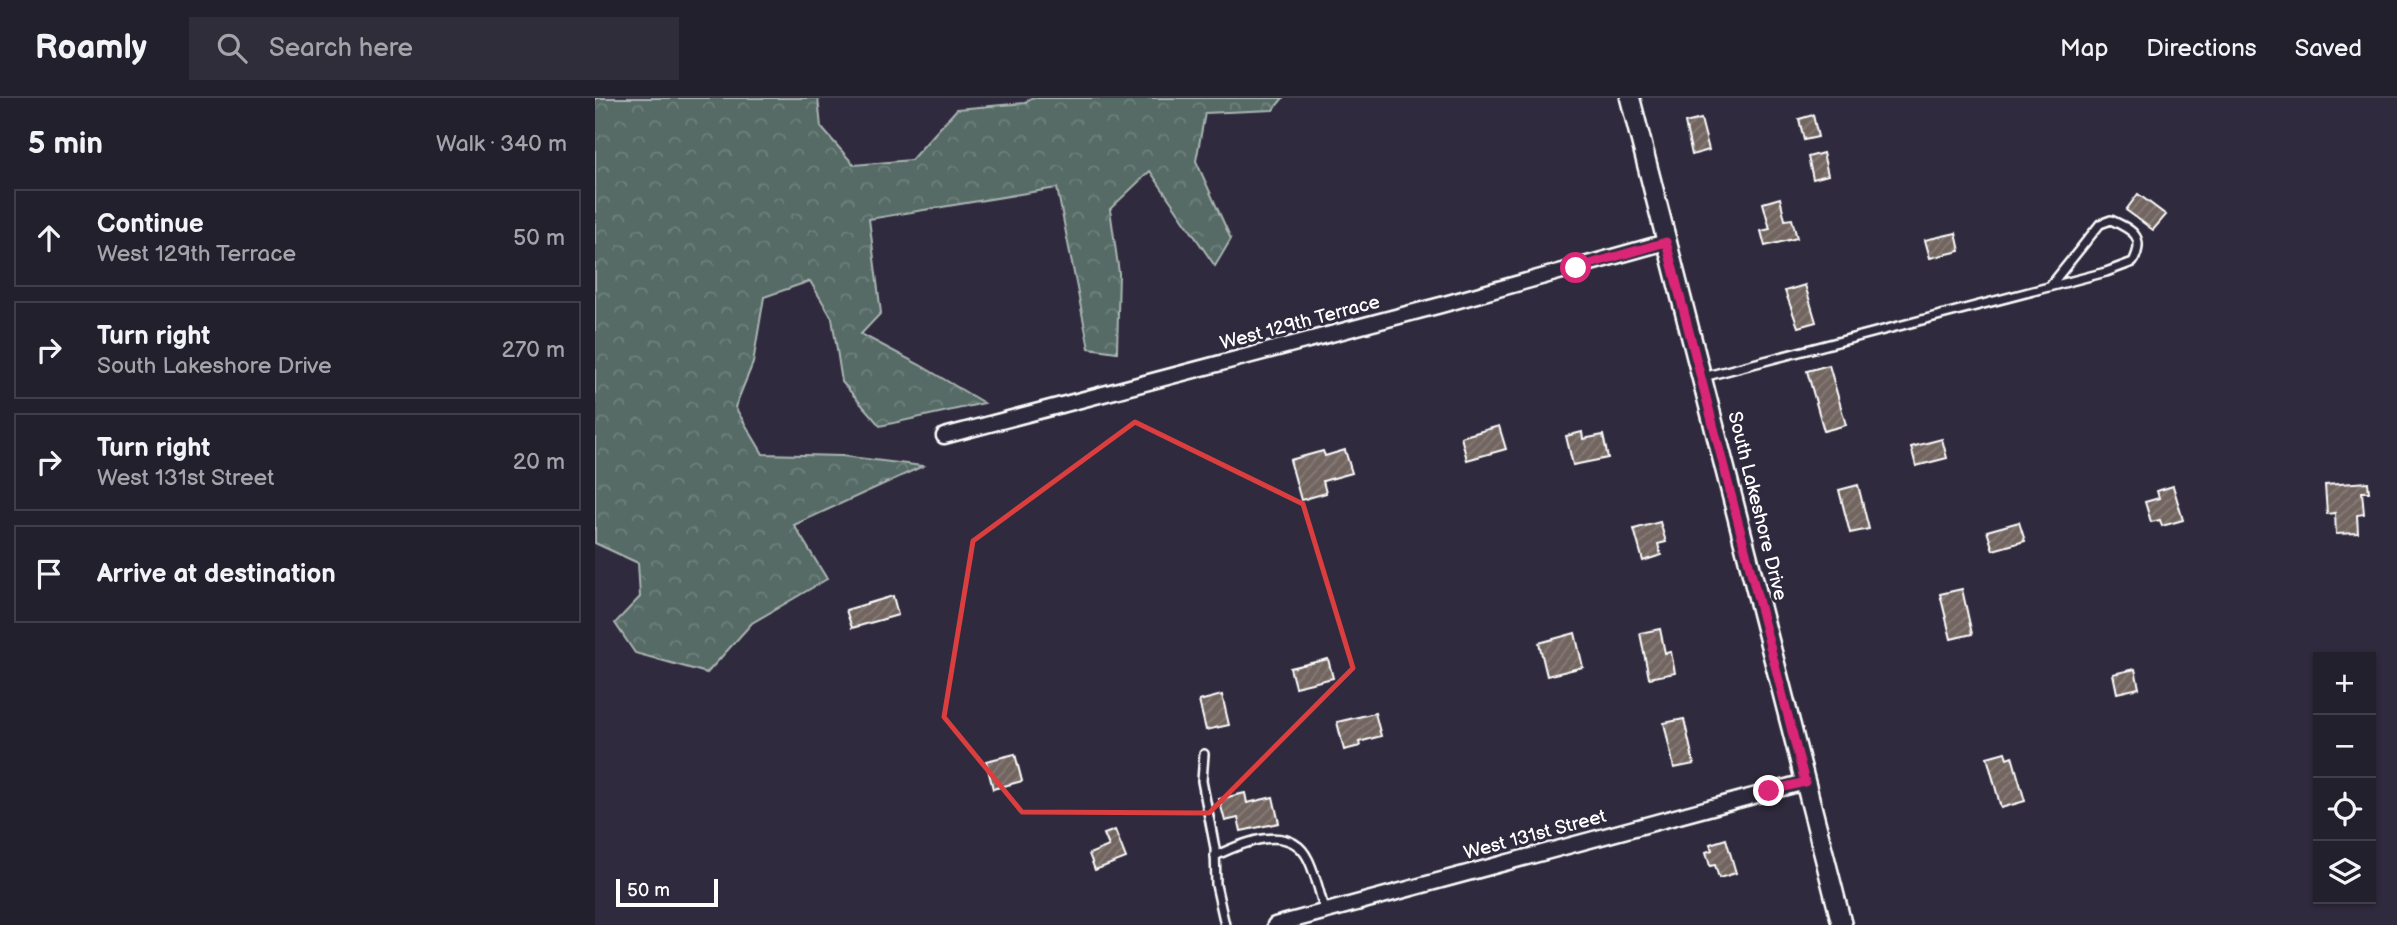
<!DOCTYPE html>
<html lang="en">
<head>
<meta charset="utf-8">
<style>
  :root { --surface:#23202e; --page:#2f2d3a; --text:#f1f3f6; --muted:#a3a3aa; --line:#403e4a }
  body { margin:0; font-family:"Balsamiq Sans",sans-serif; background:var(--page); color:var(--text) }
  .controls { position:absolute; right:21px; bottom:21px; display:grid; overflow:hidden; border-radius:0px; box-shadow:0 2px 5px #0004 }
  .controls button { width:63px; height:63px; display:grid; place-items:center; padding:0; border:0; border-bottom:2px solid var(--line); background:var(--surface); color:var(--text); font:35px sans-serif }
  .scale { position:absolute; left:21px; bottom:18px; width:102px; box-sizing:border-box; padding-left:7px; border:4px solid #fff; border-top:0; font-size:19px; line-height:24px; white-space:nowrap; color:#fff; -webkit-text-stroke:5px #2f2a3d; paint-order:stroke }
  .stop { position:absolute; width:21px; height:21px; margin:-16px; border:5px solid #db2777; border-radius:50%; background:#fff }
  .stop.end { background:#db2777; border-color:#fff; box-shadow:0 2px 7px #0008 }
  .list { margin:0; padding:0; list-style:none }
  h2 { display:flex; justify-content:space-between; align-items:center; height:91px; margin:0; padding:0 28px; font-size:30px }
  h2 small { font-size:23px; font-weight:400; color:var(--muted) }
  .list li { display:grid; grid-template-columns:46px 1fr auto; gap:21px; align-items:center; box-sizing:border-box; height:98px; margin:0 14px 14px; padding:0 14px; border:2px solid var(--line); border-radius:0px }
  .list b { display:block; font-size:26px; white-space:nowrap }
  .list p { margin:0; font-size:23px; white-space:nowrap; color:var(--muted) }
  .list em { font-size:23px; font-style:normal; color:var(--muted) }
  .icon { flex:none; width:38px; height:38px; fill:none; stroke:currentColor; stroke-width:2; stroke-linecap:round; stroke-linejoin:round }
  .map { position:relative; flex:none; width:1802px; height:827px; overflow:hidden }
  header { display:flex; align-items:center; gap:42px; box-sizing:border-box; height:98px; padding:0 35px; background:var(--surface); border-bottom:2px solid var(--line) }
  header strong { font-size:33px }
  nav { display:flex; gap:38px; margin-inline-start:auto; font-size:24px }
  .search { width:490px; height:63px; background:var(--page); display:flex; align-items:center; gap:18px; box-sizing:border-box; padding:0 24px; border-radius:0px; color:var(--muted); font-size:26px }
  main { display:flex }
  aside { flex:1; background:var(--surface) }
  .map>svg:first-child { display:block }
</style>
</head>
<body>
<header>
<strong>Roamly</strong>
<div class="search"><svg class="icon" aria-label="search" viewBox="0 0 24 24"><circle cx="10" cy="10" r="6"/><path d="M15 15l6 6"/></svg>Search here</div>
<nav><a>Map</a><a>Directions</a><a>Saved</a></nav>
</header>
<main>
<aside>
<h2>5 min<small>Walk · 340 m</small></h2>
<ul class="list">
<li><svg class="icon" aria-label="ahead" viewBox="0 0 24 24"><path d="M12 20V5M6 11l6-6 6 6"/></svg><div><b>Continue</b><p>West 129th Terrace</p></div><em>50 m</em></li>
<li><svg class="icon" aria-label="right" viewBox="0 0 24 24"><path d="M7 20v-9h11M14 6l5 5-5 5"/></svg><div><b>Turn right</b><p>South Lakeshore Drive</p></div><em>270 m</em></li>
<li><svg class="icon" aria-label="right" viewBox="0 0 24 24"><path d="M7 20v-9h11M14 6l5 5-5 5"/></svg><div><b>Turn right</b><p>West 131st Street</p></div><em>20 m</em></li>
<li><svg class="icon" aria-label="arrive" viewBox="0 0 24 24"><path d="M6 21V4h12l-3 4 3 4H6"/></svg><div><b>Arrive at destination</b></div></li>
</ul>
</aside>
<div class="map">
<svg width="1802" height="827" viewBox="0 0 1802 827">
  <defs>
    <pattern id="forest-crowns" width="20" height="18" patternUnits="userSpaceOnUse" patternTransform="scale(1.75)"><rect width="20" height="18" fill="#566b66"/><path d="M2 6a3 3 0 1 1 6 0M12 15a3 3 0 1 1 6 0" fill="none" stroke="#6f817d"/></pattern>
    <pattern id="building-hatch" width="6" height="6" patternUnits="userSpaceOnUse" patternTransform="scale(1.75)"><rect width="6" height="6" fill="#726560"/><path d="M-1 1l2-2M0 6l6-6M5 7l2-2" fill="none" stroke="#877c78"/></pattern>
  </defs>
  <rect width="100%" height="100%" fill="#2f2a3d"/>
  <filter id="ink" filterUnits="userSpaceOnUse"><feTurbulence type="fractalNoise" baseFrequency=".0143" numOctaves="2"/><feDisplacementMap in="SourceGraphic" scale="14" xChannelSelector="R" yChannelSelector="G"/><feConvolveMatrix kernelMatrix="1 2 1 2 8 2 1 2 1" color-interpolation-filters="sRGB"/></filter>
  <g filter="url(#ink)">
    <path fill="url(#forest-crowns)" stroke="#aab5b2" stroke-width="2" d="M0 0H223L226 29 259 67 316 62 362 11 430 5 436 0H688L678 12 610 15 601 63 636 141 620 168 555 73 515 111 524 175 522 254 494 250 462 90 274 121 286 215 266 236 325 267 389 305 285 328 247 284 237 220 215 183 169 199 158 265 140 309 168 356 247 358 328 368 199 427 232 481 157 525 112 575 40 555 20 525 45 499 43 465 0 445Z"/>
    <g fill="url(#building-hatch)" stroke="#fff" stroke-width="2">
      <path d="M1218 17 1223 39 1209 42 1204 21Z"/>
      <path d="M1106 21 1114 52 1097 57 1090 25Z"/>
      <path d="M1228 55 1233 77 1218 81 1213 59Z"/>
      <path d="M1543 96 1571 117 1558 132 1531 112Z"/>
      <path d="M1185 100 1190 122 1197 121 1202 140 1170 148 1166 133 1175 131 1168 105Z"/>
      <path d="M1361 135 1365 153 1335 160 1330 142Z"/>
      <path d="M1210 187 1221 224 1203 229 1190 193Z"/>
      <path d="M1234 267 1251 327 1229 333 1212 273Z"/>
      <path d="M904 328 911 351 872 362 866 339Z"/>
      <path d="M987 334 988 341 1008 337 1013 360 978 367 971 338Z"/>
      <path d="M1347 341 1352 360 1321 368 1316 349Z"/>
      <path d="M750 352 757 375 728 383 731 395 706 402 695 362 728 353 730 358Z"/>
      <path d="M1773 384 1774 394H1767L1769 416 1762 417 1763 435 1741 436 1740 415 1732 416 1730 387Z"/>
      <path d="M1263 387 1274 431 1255 435 1244 392Z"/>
      <path d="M1578 388 1588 422 1567 428 1565 422 1556 424 1550 404 1564 400 1562 393Z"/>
      <path d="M1065 424 1071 444 1063 446 1066 457 1048 463 1039 431Z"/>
      <path d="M1424 424 1430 443 1398 452 1392 433Z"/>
      <path d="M1367 491 1377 536 1356 541 1345 496Z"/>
      <path d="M298 498 303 517 257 530 251 512Z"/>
      <path d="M1065 531 1070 555 1076 554 1080 575 1054 580 1045 535Z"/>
      <path d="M980 535 988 569 952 578 944 545Z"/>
      <path d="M733 561 738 580 700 589 695 570Z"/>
      <path d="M1540 571 1544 590 1522 595 1518 576Z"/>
      <path d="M627 597 634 627 611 632 604 603Z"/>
      <path d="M780 615 786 638 764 644 765 648 749 652 742 624Z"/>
      <path d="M1089 621 1099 666 1079 670 1069 625Z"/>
      <path d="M1410 654 1412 660 1417 658 1430 703 1406 710 1392 659Z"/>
      <path d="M420 656 427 683 398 691 391 663Z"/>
      <path d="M650 695 652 705 678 699 684 725 646 733 643 720 630 723 624 701Z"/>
      <path d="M520 732 531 760 500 772 494 756 514 748 509 736Z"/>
      <path d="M1131 741 1141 775 1124 780 1120 767 1115 768 1111 754 1117 752 1115 746Z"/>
    </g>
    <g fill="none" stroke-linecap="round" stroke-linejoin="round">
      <g stroke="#fff" stroke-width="12">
        <g id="service">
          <path d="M1108 279 1511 174 1538 164C1551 139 1538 132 1516 122L1505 126 1456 187"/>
          <path d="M609 656 607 683 620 750 621 787 630 827"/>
          <path d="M620 758C647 745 695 724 713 761 721 777 725 797 730 814"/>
        </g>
      </g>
      <g stroke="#fff" stroke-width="19">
        <g id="minor">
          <path d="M349 338 846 207 1071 144"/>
          <path d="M680 827 1210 684"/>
        </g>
      </g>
      <g stroke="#fff" stroke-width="23">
        <path id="tertiary" d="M1035 0 1247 827"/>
      </g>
      <use href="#service" stroke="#2f2a3d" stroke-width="7"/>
      <use href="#minor" stroke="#2f2a3d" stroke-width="14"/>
      <use href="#tertiary" stroke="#2f2a3d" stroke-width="18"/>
    </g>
  </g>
  <g fill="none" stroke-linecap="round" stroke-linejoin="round" filter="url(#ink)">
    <path stroke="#db2777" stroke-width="9" d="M981 170 1071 144 1210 684 1174 693"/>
  </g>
  <path fill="none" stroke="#da3e3e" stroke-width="5" stroke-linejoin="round" d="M540 324 708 406 758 570 614 715 427 714 349 619 378 443Z"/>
  <g text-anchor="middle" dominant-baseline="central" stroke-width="6" stroke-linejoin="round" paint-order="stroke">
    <g font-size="19" fill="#fff" stroke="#2f2a3d">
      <text transform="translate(705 225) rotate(-15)">West 129th Terrace</text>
      <text transform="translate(1162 408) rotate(76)">South Lakeshore Drive</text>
      <text transform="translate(940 737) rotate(-15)">West 131st Street</text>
    </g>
  </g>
</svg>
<div class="controls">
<button>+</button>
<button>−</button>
<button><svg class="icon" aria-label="locate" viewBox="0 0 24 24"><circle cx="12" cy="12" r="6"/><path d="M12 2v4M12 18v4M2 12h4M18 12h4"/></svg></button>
<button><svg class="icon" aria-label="layers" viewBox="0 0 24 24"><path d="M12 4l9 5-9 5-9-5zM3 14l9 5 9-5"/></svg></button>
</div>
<div class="scale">50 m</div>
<div class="stop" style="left:981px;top:170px"></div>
<div class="stop end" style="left:1174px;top:693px"></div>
</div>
</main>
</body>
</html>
